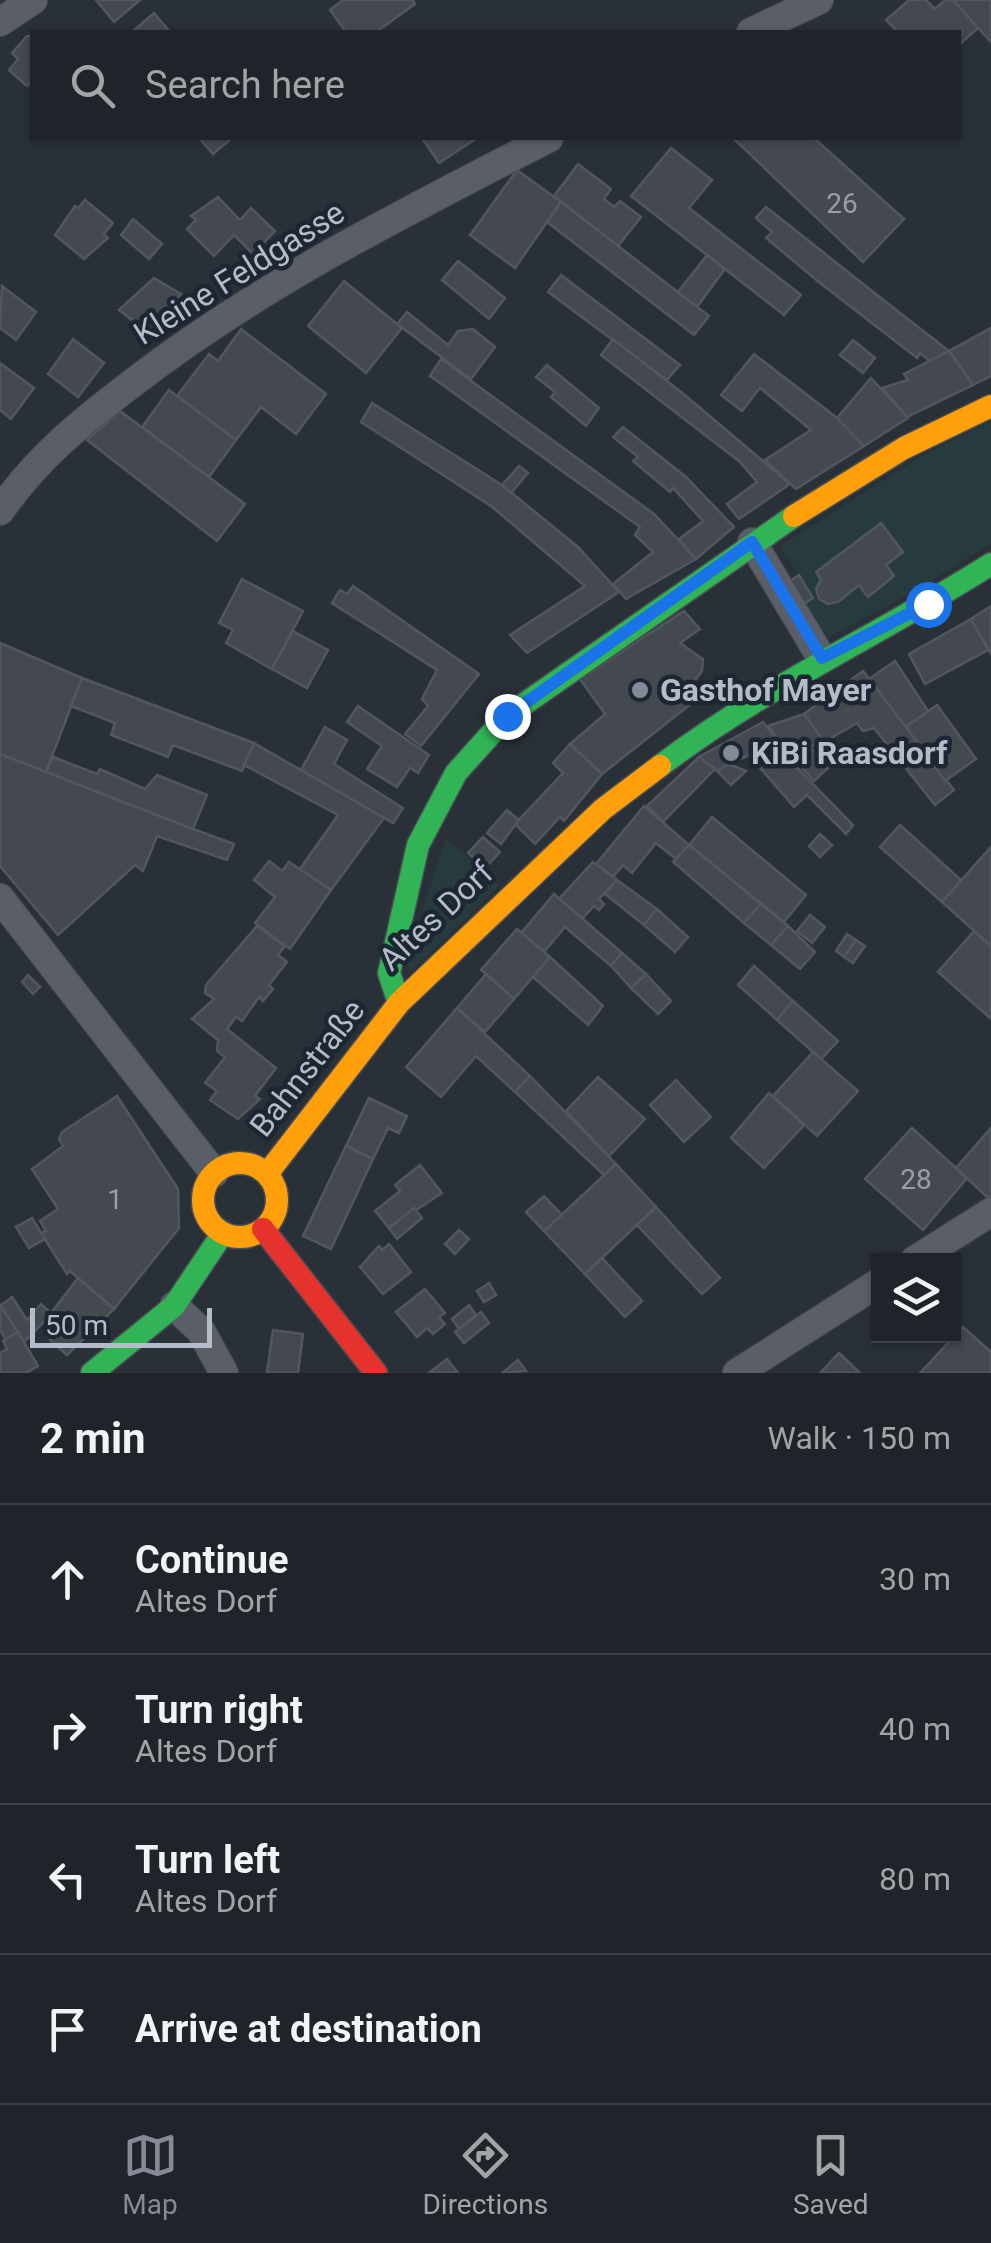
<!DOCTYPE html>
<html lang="en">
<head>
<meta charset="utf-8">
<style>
  :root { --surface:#20242a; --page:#282c32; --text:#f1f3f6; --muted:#a2a4a8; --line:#3d4147; --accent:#848b96 }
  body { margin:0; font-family:Roboto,sans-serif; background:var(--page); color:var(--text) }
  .controls { position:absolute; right:30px; bottom:30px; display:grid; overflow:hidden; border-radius:0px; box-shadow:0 2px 8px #0004 }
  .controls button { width:90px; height:90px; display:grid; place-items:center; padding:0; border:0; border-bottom:2px solid var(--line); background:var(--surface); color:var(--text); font:50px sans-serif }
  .scale { position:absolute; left:30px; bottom:25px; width:182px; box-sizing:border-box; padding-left:10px; border:5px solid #b4bcc9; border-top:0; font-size:28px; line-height:35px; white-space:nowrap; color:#b4bcc9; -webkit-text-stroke:8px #1d2633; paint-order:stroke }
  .stop { position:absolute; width:30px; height:30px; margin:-22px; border:8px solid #1a73e8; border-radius:50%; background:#fff }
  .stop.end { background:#1a73e8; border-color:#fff; box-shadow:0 2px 10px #0008 }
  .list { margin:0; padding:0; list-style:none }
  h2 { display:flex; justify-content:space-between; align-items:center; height:130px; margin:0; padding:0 40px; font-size:42px }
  h2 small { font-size:32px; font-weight:400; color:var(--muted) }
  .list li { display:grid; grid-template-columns:65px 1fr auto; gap:30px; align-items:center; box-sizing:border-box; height:150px; padding:0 40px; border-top:2px solid var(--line) }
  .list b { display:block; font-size:38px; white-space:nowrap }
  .list p { margin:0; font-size:32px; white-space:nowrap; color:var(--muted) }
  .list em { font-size:32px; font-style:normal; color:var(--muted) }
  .icon { flex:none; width:55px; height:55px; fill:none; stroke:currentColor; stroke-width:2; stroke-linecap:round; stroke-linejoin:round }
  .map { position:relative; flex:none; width:991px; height:1373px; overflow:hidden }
  .search { position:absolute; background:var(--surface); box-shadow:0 2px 8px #0004; left:30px; right:30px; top:30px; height:110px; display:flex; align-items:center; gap:25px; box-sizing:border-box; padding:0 35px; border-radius:0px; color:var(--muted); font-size:38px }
  .sheet { height:730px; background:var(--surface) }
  nav { display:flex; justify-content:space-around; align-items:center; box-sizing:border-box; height:140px; border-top:2px solid var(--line); background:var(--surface); font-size:28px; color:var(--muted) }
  nav a { display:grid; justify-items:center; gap:5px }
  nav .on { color:var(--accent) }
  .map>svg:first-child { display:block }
</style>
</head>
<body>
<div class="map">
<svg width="991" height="1373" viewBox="0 0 991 1373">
  <rect width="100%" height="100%" fill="#2a3038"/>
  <g fill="#273a3e">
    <path d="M991 421V543L918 590 823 640 799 607 813 598 780 546 918 458Z"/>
    <path d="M446 839 500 885 412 971 405 963Z"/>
  </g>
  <g fill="#444950" stroke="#52575f" stroke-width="2.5">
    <path d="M96 0H140L114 22Z"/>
    <path d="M343 0H413L415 4 376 32H346L330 10Z"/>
    <path d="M909 0H926L935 9 945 0H953L978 28 958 46V32H898L886 20Z"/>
    <path d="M953 0H991V42L978 28Z"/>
    <path d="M154 13 170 32H132Z"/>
    <path d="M27 36H32V81L27 86 9 70 18 59 12 53Z"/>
    <path d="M199 138H232L213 154Z"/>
    <path d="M422 138H477L439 163Z"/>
    <path d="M733 138H814L904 219 863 262Z"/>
    <path d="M671 148 712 180 689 208 801 295 784 315 631 196Z"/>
    <path d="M578 164 611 189 604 199 614 207 620 201 641 217 618 246 554 196Z"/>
    <path d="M517 170 561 202 515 268 470 235Z"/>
    <path d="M218 197 240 220 251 208 275 231 253 254 234 235 214 256 187 229 196 220 191 216Z"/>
    <path d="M85 200 113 223 104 234 108 238 84 259 55 235 75 206 78 208Z"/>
    <path d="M561 202 709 316 694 335 547 222Z"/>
    <path d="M766 207 872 291 949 351 930 361 920 353 917 358 820 283 766 238 772 232 756 218Z"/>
    <path d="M133 219 162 244 149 259 121 235Z"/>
    <path d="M707 255 725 269 697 307 678 292Z"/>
    <path d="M458 261 505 298 489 319 442 280Z"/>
    <path d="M561 275 680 365 667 380 548 292Z"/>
    <path d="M154 278 181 294 148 333 119 310Z"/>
    <path d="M344 281 402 328 366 373 308 326Z"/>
    <path d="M2 286 36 312 16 340 0 328Z"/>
    <path d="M407 312 448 345 458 331 473 329 495 347 471 379 397 324Z"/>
    <path d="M991 328V376L973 385 949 351Z"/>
    <path d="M241 329 326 394 296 434 261 407 236 440 177 396 209 354 218 361Z"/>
    <path d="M73 339 104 363 78 397 48 374Z"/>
    <path d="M613 339 686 396 790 484 739 519 727 504 757 482 740 462 601 355Z"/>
    <path d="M853 340 875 358 863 373 840 355Z"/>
    <path d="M949 351 973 385 907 417 882 388 908 380 904 374Z"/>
    <path d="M754 354 837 418 864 446 796 489 765 460 811 430 760 388 742 411 721 395Z"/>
    <path d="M441 359 654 514 696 559 626 599 613 584 653 552 635 535 640 527 430 376Z"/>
    <path d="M0 363 34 388 11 419 0 410Z"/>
    <path d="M547 365 599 408 586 426 551 397 555 392 536 377Z"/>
    <path d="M871 378 908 418 864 446 837 418Z"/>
    <path d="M169 390 236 440 209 477 142 427Z"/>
    <path d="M372 403 502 485 578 547 619 592 527 653 510 635 585 586 491 506 361 422Z"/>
    <path d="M120 411 245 504 217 541 87 440Z"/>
    <path d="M623 427 686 477 734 527 696 559 679 539 703 521 673 488 670 492 633 461 638 457 613 437Z"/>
    <path d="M519 466 528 473 511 493 502 485Z"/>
    <path d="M881 523 903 552 886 565 894 576 868 597 859 585 838 602 828 604 819 599 816 589 821 580 816 572Z"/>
    <path d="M799 575 813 598 799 607 785 584Z"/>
    <path d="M242 579 303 611 272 669 226 643 233 630 219 623Z"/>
    <path d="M353 586 479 674 421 746 405 734 428 706 422 699 437 670 332 603 340 590 347 594Z"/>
    <path d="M991 606V654L971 619Z"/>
    <path d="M684 611 700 629 680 643 703 659 702 671 690 687 691 704 602 774 570 744 605 714 580 679Z"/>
    <path d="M971 619 988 650 925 684 909 654Z"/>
    <path d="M293 631 328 650 307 688 272 669Z"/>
    <path d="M0 643 82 678 46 772 0 754Z"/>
    <path d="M895 661 928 711 906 727 869 679Z"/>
    <path d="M863 671 954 790 935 805 874 728 863 731 857 723 824 742 804 714Z"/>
    <path d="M82 678 254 743 242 771 173 745 168 757 111 735 115 723 71 706Z"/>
    <path d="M937 705 976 759 945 781 906 727Z"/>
    <path d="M358 706 429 755 418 773 410 768 397 787 367 769 382 746 347 722Z"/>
    <path d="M804 714 824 742 788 753 768 726Z"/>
    <path d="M763 722 776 739 772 742 853 825 846 834 807 795 794 807 749 755 717 771 699 757Z"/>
    <path d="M325 727 347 740 334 764 403 808 393 823 301 770Z"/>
    <path d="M254 743 384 818 331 890 300 869 338 815 244 765Z"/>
    <path d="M570 744 602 774 564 821 560 817 535 844 515 824 563 773 553 763Z"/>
    <path d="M811 748 829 767 814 781 788 753Z"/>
    <path d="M0 754 193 829 234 844 227 860 157 836 143 871 135 865 58 935 0 866Z"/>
    <path d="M53 757 97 774 100 769 145 789 157 775 207 795 193 829 46 772Z"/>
    <path d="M699 757 715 769 663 822 647 806Z"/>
    <path d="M729 764 746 771 731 785 717 771Z"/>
    <path d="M644 806 689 845 676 859 656 843 632 873 623 865 613 877 596 864Z"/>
    <path d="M507 810 519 820 501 844 487 833Z"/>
    <path d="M712 817 806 895 784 922 689 845Z"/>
    <path d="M900 825 961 880 942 902 880 847Z"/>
    <path d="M820 834 832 845 820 857 809 846Z"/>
    <path d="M483 837 500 852 485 868 468 853Z"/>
    <path d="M689 845 761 904 744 923 673 862Z"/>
    <path d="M991 847V946L942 902Z"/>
    <path d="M269 861 282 871 289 862 331 890 290 949 255 923 275 897 254 880Z"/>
    <path d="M593 862 617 880 599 899 604 904 599 910 594 906 582 919 559 899Z"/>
    <path d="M617 880 657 909 644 925 605 894Z"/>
    <path d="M554 894 622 953 611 966 565 927 544 952 521 933Z"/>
    <path d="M761 904 788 926 771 945 744 923Z"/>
    <path d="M657 909 688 937 675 952 644 925Z"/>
    <path d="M810 915 825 927 812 943 797 931Z"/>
    <path d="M257 926 285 946 278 955 287 962 269 985 273 989 263 1001 259 997 242 1021 236 1017 227 1029 276 1068 255 1096 260 1099 238 1119 210 1100 217 1091 205 1083 225 1057 217 1051 218 1040 192 1019 214 999 205 993 206 985Z"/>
    <path d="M788 926 815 952 800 969 771 945Z"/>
    <path d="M517 929 550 957 514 999 481 970Z"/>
    <path d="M974 931 991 946V1019L938 972Z"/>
    <path d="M847 934 856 940 844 957 836 951Z"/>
    <path d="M856 940 865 946 853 963 844 957Z"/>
    <path d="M622 953 646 974 631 988 611 966Z"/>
    <path d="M550 957 603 1006 588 1025 533 977Z"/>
    <path d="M754 966 793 1001 777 1020 738 985Z"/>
    <path d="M486 974 514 999 485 1032 457 1008Z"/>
    <path d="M646 974 671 1001 658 1014 631 988Z"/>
    <path d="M28 975 40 987 33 994 22 982Z"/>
    <path d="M793 1001 838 1041 821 1059 777 1020Z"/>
    <path d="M457 1008 530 1076 515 1092 476 1056 441 1097 406 1067Z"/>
    <path d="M813 1052 858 1091 817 1136 773 1096Z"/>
    <path d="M530 1076 616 1164 604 1175 515 1092Z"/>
    <path d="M598 1077 645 1119 609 1156 566 1111Z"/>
    <path d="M676 1080 711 1117 684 1142 650 1105Z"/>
    <path d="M769 1093 804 1125 764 1168 731 1138Z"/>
    <path d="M117 1096 178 1189 179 1228 114 1309 70 1271 67 1274 41 1233 46 1231 40 1221 58 1209 32 1169 63 1146 59 1139 62 1132Z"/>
    <path d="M369 1098 407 1116 399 1133 388 1128 373 1159 346 1146Z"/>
    <path d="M912 1128 967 1178 923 1230 865 1179Z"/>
    <path d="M991 1128V1195L988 1198 956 1168Z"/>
    <path d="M346 1146 373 1159 331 1249 303 1236Z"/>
    <path d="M616 1164 656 1207 585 1274 544 1231Z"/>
    <path d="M420 1165 442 1193 389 1228 375 1211 400 1191 395 1185Z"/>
    <path d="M544 1196 562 1215 544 1231 526 1212Z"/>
    <path d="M656 1207 720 1278 702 1294 637 1225Z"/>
    <path d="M414 1208 422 1218 397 1239 389 1228Z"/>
    <path d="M32 1218 45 1239 29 1248 16 1227Z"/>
    <path d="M459 1230 469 1239 455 1254 445 1244Z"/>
    <path d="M389 1244 411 1272 383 1294 360 1267 379 1246 382 1250Z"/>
    <path d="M602 1258 642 1301 625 1317 585 1274Z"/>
    <path d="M78 1278 114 1309 67 1355 50 1340 55 1333 44 1322Z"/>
    <path d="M489 1283 496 1295 484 1302 477 1291Z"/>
    <path d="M425 1289 445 1313 439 1317 445 1324 433 1334 427 1328 417 1337 396 1312Z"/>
    <path d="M12 1297 27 1320 41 1304 52 1314 24 1342 0 1306Z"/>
    <path d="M0 1305 18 1332 6 1340 0 1330Z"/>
    <path d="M469 1305 476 1315 459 1329 452 1319Z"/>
    <path d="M481 1312 489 1323 464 1343 455 1332Z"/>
    <path d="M963 1327 991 1352V1373H920Z"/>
    <path d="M273 1330 303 1334 298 1373H267Z"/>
    <path d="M18 1332 38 1366 26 1373H0V1353L7 1349 3 1341Z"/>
    <path d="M839 1353 860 1373H820Z"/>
    <path d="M447 1359 458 1373H429Z"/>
    <path d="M518 1360 526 1371 502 1373Z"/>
  </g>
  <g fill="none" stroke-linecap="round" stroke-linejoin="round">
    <g stroke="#484c53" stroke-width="30">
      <g id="street">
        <path d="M0 22 33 0"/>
        <path d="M751 32 819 0"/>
        <path d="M0 511C36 459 80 423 130 385 259 285 405 212 549 138"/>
        <path d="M752 542 822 659"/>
        <path d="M0 898 214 1173"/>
        <path d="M915 1260 991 1212"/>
        <path d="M174 1306 201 1331 224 1373"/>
        <path d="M737 1373 878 1283"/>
      </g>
    </g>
    <g stroke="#484c53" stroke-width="25">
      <g id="fast">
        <path d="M660 766C764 687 881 634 991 564"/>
        <path d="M399 1003 389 973 418 845 456 773 507 716 794 516"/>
        <path d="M92 1373 174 1306 223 1233"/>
      </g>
    </g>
    <g stroke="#484c53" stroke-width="25">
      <g id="slow">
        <path d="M794 516 904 448 991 406"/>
        <circle cx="240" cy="1200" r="37"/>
        <path d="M267 1174 399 1003 603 809 660 766"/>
      </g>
    </g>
    <g stroke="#484c53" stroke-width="25">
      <path id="jam" d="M263 1229 376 1373"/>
    </g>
    <use href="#street" stroke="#5a5e66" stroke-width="28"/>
    <use href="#fast" stroke="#30b455" stroke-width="22"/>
    <use href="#slow" stroke="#ff9f0a" stroke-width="22"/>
    <use href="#jam" stroke="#e5322d" stroke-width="22"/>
  </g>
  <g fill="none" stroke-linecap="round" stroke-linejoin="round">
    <path stroke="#1a73e8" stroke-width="12" d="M507 716 752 542 822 658 928 604"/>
  </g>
  <g fill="#848b96" stroke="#1d2633" stroke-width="4">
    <circle cx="640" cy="690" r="10"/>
    <circle cx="731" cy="753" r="10"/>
  </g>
  <g text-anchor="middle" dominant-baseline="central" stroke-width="9" stroke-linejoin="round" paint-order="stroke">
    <g font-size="28" fill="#989fab">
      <text x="842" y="203">26</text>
      <text x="916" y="1179">28</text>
      <text x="115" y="1199">1</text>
    </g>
    <g font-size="32" fill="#b4bcc9" stroke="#1d2633">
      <text transform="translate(239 273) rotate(-32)">Kleine Feldgasse</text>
      <text transform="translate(436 916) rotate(-43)">Altes Dorf</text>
      <text transform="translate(307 1068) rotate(-52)">Bahnstraße</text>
    </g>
    <g font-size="32" font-weight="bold" fill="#b4bcc9" stroke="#1d2633" text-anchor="start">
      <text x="660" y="690">Gasthof Mayer</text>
      <text x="751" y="753">KiBi Raasdorf</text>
    </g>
  </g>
</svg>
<div class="controls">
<button><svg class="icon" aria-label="layers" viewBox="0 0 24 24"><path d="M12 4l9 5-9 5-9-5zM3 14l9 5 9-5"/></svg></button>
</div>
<div class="scale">50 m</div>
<div class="stop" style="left:928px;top:604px"></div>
<div class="stop end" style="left:507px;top:716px"></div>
<div class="search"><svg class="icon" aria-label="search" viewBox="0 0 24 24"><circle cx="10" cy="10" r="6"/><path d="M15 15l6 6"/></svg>Search here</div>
</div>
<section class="sheet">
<h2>2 min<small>Walk · 150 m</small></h2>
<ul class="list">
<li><svg class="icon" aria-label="ahead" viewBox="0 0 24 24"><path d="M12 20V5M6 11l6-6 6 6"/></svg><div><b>Continue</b><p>Altes Dorf</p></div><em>30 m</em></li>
<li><svg class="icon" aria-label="right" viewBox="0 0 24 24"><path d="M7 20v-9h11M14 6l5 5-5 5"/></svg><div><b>Turn right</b><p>Altes Dorf</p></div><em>40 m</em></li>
<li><svg class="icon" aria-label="left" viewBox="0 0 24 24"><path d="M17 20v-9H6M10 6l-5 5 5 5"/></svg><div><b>Turn left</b><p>Altes Dorf</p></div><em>80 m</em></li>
<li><svg class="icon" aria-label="arrive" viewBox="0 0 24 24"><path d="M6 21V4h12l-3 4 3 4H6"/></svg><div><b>Arrive at destination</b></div></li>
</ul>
</section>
<nav>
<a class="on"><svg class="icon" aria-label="map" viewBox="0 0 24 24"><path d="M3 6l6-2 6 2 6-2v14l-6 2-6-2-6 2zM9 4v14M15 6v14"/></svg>Map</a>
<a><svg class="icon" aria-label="directions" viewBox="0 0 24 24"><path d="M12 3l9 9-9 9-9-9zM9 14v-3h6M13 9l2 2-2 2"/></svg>Directions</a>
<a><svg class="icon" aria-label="saved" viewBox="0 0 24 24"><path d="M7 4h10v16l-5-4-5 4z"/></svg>Saved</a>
</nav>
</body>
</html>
